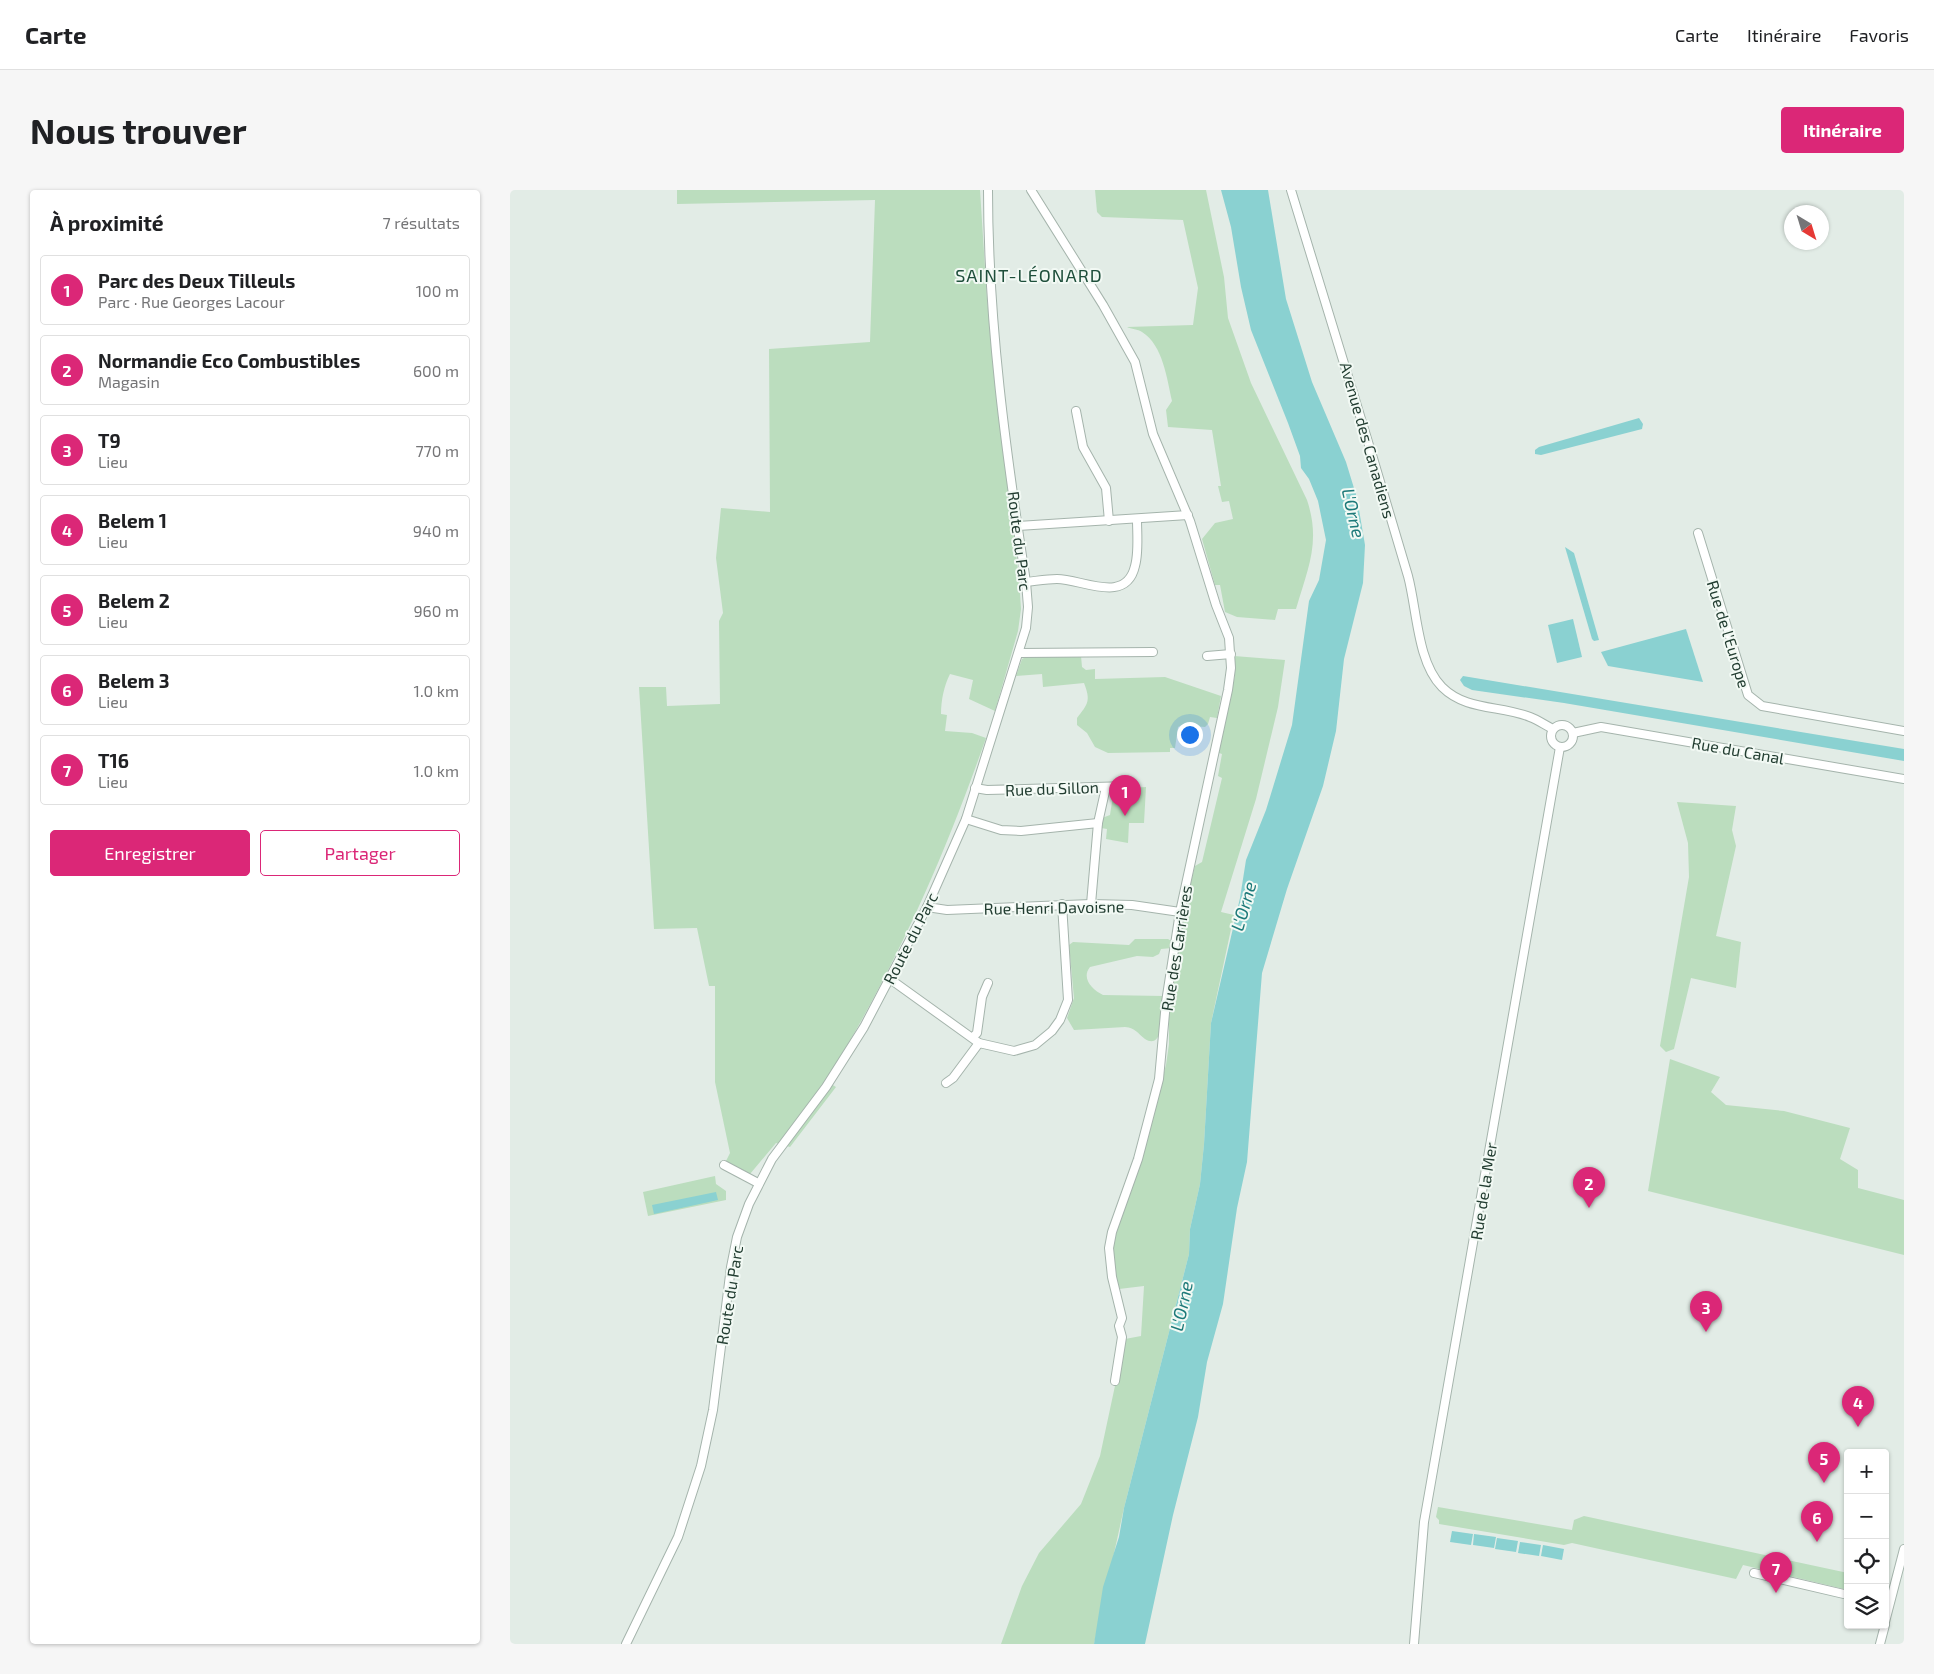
<!DOCTYPE html>
<html lang="fr">
<head>
<meta charset="utf-8">
<style>
  :root { --surface:#fff; --page:#f6f6f6; --text:#202124; --muted:#757577; --line:#e0e0e0; --accent:#db2777 }
  body { margin:0; font-family:"Exo 2",sans-serif; background:var(--page); color:var(--text) }
  .controls { position:absolute; right:15px; bottom:15px; display:grid; overflow:hidden; border-radius:5px; box-shadow:0 1px 4px #0004 }
  .controls button { width:45px; height:45px; display:grid; place-items:center; padding:0; border:0; border-bottom:1px solid var(--line); background:var(--surface); color:var(--text); font:25px sans-serif }
  .compass { position:absolute; left:1274px; top:15px; width:45px; height:45px; border-radius:50%; background:var(--surface); box-shadow:0 1px 4px #0004; rotate:142deg }
  .you { position:absolute; left:679px; top:544px; width:18px; height:18px; margin:-12px; border:4px solid #fff; border-radius:50%; background:#1a73e8; box-shadow:0 0 0 8px #1a73e833 }
  .badge { display:grid; place-items:center; width:32px; height:32px; border-radius:50%; background:var(--accent); color:#fff; font-size:16px; font-weight:700 }
  .pin { position:absolute; translate:-50% -41px; filter:drop-shadow(0 1px 2px #0008) }
  .pin::after { content:''; position:absolute; top:26px; width:18px; height:15px; background:inherit; clip-path:polygon(0 0,100% 0,50% 100%) }
  .list { margin:0; padding:0; list-style:none }
  h2 { display:flex; justify-content:space-between; align-items:center; height:65px; margin:0; padding:0 20px; font-size:21px }
  h2 small { font-size:16px; font-weight:400; color:var(--muted) }
  .list li { display:grid; grid-template-columns:32px 1fr auto; gap:15px; align-items:center; box-sizing:border-box; height:70px; margin:0 10px 10px; padding:0 10px; border:1px solid var(--line); border-radius:5px }
  .list b { display:block; font-size:19px; white-space:nowrap }
  .list p { margin:0; font-size:16px; white-space:nowrap; color:var(--muted) }
  .list em { font-size:16px; font-style:normal; color:var(--muted) }
  .actions { display:flex; gap:10px; padding:15px 20px }
  .actions a { flex:1; padding:11px 0; border:1px solid var(--accent); border-radius:5px; text-align:center; font-size:18px; color:var(--accent) }
  .actions .main { background:var(--accent); color:#fff }
  .icon { flex:none; width:28px; height:28px; fill:none; stroke:currentColor; stroke-width:2; stroke-linecap:round; stroke-linejoin:round }
  .map { position:relative; flex:none; width:1394px; height:1454px; overflow:hidden; border-radius:5px }
  header { display:flex; align-items:center; gap:30px; box-sizing:border-box; height:70px; padding:0 25px; background:var(--surface); border-bottom:1px solid var(--line) }
  header strong { font-size:24px }
  nav { display:flex; gap:28px; margin-inline-start:auto; font-size:18px }
  .intro { display:flex; align-items:center; justify-content:space-between; box-sizing:border-box; height:120px; padding:0 30px }
  h1 { margin:0; font-size:35px }
  .button { padding:12px 22px; border-radius:5px; background:var(--accent); color:#fff; font-size:18px; font-weight:700 }
  main { display:flex; gap:30px; padding:0 30px }
  aside { flex:1; background:var(--surface); border-radius:5px; box-shadow:0 1px 4px #0004 }
  .map>svg:first-child { display:block }
</style>
</head>
<body>
<header>
<strong>Carte</strong>
<nav><a>Carte</a><a>Itinéraire</a><a>Favoris</a></nav>
</header>
<div class="intro"><h1>Nous trouver</h1><a class="button">Itinéraire</a></div>
<main>
<aside>
<h2>À proximité<small>7 résultats</small></h2>
<ul class="list">
<li><span class="badge">1</span><div><b>Parc des Deux Tilleuls</b><p>Parc · Rue Georges Lacour</p></div><em>100 m</em></li>
<li><span class="badge">2</span><div><b>Normandie Eco Combustibles</b><p>Magasin</p></div><em>600 m</em></li>
<li><span class="badge">3</span><div><b>T9</b><p>Lieu</p></div><em>770 m</em></li>
<li><span class="badge">4</span><div><b>Belem 1</b><p>Lieu</p></div><em>940 m</em></li>
<li><span class="badge">5</span><div><b>Belem 2</b><p>Lieu</p></div><em>960 m</em></li>
<li><span class="badge">6</span><div><b>Belem 3</b><p>Lieu</p></div><em>1.0 km</em></li>
<li><span class="badge">7</span><div><b>T16</b><p>Lieu</p></div><em>1.0 km</em></li>
</ul>
<div class="actions"><a class="main">Enregistrer</a><a>Partager</a></div>
</aside>
<div class="map">
<svg width="1394" height="1454" viewBox="0 0 1394 1454">
  <rect width="100%" height="100%" fill="#e2ece6"/>
  <g fill="#bbddbe">
    <path d="M167 0H470L477 109 509 389 511 419 508 441 485 521 459 509 463 490 440 484C434 496 431 510 431 524L437 525 435 541 462 543 476 548C433 671 384 780 316 891L326 897 280 957 266 953 240 984 216 971 220 963 205 892V796H199L187 738 144 739 129 497H156L157 516 210 514 209 431 213 423 206 368 211 318 260 322 259 159 360 152 365 10 167 14Z"/>
    <path d="M585 0H696L714 87 718 128 741 193 797 310C811 352 798 378 786 419H768L765 430 727 427 715 422 710 395H705L692 349 705 333 723 329 719 311 712 312 708 296H711L702 240 658 237 656 220 662 211C657 189 653 155 632 142 628 139 621 139 617 137L683 135 688 98 673 30 592 27 587 22Z"/>
    <path d="M518 466H571L572 477 576 480 585 479V489L655 487 711 506 707 528 700 527 698 534 695 537 672 535 668 537 665 558H660V562L598 563 585 557 577 543 567 535V528C578 514 581 511 574 493L533 497 532 484 506 486 512 469Z"/>
    <path d="M724 466 775 470 768 517 746 609 711 722 724 725 701 833 694 954 690 994 680 1039 679 1064 614 1318 584 1454H491L512 1396 529 1363 571 1314 575 1304 590 1266 615 1149 631 1146 634 1096 609 1099 604 1082 603 1052 627 981 656 875 659 854V820L674 719 685 676 692 672 712 588 708 586 712 564 706 562 725 486Z"/>
    <path d="M636 597 634 633H619L618 653 596 649 597 639 591 638 592 628 600 625 604 599Z"/>
    <path d="M1167 612 1226 616 1222 640 1226 656 1206 746 1231 752 1226 798 1181 788 1164 859 1156 862 1150 856 1179 687 1178 653Z"/>
    <path d="M625 749H658L663 752 662 758 651 759 649 764 643 767 627 766 580 777C571 788 582 800 593 805L654 806C654 815 655 862 635 849 627 843 626 838 615 837L564 840 557 828 564 808 559 755 563 752 619 755Z"/>
    <path d="M1160 869 1210 887 1201 902 1216 915 1274 921 1340 938 1330 969 1348 980V998L1394 1010V1065L1138 1001Z"/>
    <path d="M205 986 206 994 216 1001V1010L138 1026 133 1002Z"/>
    <path d="M928 1317 1062 1340 1064 1330 1074 1326 1338 1383V1400L1233 1375 1226 1389 1062 1353 1054 1355 929 1334V1330L926 1327Z"/>
  </g>
  <g fill="#8ad1d1">
    <path d="M711 0H758L776 109 802 192 836 272 847 308 855 355 853 393 834 469 826 541 813 596 777 699 752 783 737 972 727 1018 713 1114 697 1172 688 1227 663 1325 635 1454H584L593 1397 609 1347 614 1318 679 1064 680 1039 690 994 694 954 701 833 730 708 736 670 756 620 782 535 799 411 809 390 816 350 808 311 799 289 791 278 790 266 778 233 741 140 731 97 721 37Z"/>
    <path d="M1129 228 1133 234 1132 239 1031 265 1025 264V260L1029 257Z"/>
    <path d="M1055 357 1064 363 1089 450 1084 451 1082 449Z"/>
    <path d="M1063 429 1072 467 1047 473 1038 435Z"/>
    <path d="M1176 439 1193 492 1098 476 1091 462Z"/>
    <path d="M953 486 1394 559V571L1054 513 962 500 954 496 950 490Z"/>
    <path d="M206 1002 208 1010 144 1024 142 1015Z"/>
    <path d="M942 1341 963 1344 961 1355 940 1352Z"/>
    <path d="M964 1344 986 1347 984 1358 963 1355Z"/>
    <path d="M987 1348 1008 1351 1006 1362 985 1359Z"/>
    <path d="M1010 1352 1031 1355 1029 1366 1008 1363Z"/>
    <path d="M1033 1355 1054 1359 1052 1370 1031 1366Z"/>
  </g>
  <g fill="none" stroke-linecap="round" stroke-linejoin="round">
    <g stroke="#a5b4ac" stroke-width="10">
      <g id="minor">
        <path d="M521 0 593 115 625 172 643 244 680 331 706 415 719 448 721 478 718 500 670 722 656 812 649 889 628 969 602 1042 599 1058 602 1087 612 1128 609 1136 612 1147 605 1191"/>
        <path d="M781 0C821 128 860 257 898 386 907 419 907 472 932 497 956 521 990 515 1020 527 1028 530 1035 535 1043 539"/>
        <path d="M566 221 573 257 596 298 599 331"/>
        <path d="M508 336 678 325"/>
        <path d="M1188 343 1238 505 1252 516 1394 541"/>
        <path d="M516 392C526 391 537 389 547 389 572 389 616 415 625 376 629 362 627 344 627 329"/>
        <path d="M509 463 643 462"/>
        <path d="M697 466 721 464"/>
        <circle cx="1052" cy="546" r="11"/>
        <path d="M1063 543 1091 537 1394 589"/>
        <path d="M465 598 477 600 619 596"/>
        <path d="M456 629 491 640 511 641 588 633 581 714"/>
        <path d="M588 633 596 597"/>
        <path d="M417 717 437 720 581 714 622 715 670 722"/>
        <path d="M380 789 469 853 504 861 525 855 542 841 550 830 558 810 552 714"/>
        <path d="M463 847 467 843 472 807 478 793"/>
        <path d="M436 893 443 888 469 853"/>
        <path d="M214 975 248 993"/>
        <path d="M1244 1383 1338 1405"/>
        <path d="M1375 1432 1394 1359"/>
        <path d="M116 1454 168 1347 191 1276 203 1220 221 1077 227 1047 239 1014 262 969 316 897 354 837 417 717 456 629 516 438 518 417 516 392C496 263 478 131 478 0"/>
        <path d="M904 1454 914 1332 1050 557"/>
        <path d="M1370 1454 1375 1435"/>
      </g>
    </g>
    <use href="#minor" stroke="#fff" stroke-width="8"/>
  </g>
  <g text-anchor="middle" dominant-baseline="central" stroke-width="4" stroke-linejoin="round" paint-order="stroke">
    <g font-size="16" fill="#223d31" stroke="#f2f9f4">
      <text transform="translate(858 250) rotate(74)">Avenue des Canadiens</text>
      <text transform="translate(510 351) rotate(83)">Route du Parc</text>
      <text transform="translate(1219 444) rotate(73)">Rue de l'Europe</text>
      <text transform="translate(1228 560) rotate(10)">Rue du Canal</text>
      <text transform="translate(542 598) rotate(-2)">Rue du Sillon</text>
      <text transform="translate(544 717) rotate(-1)">Rue Henri Davoisne</text>
      <text transform="translate(400 748) rotate(-63)">Route du Parc</text>
      <text transform="translate(666 758) rotate(-81)">Rue des Carrières</text>
      <text transform="translate(973 1001) rotate(-81)">Rue de la Mer</text>
      <text transform="translate(219 1105) rotate(-81)">Route du Parc</text>
    </g>
    <g font-size="18" letter-spacing="1" fill="#1e4f3b" stroke="#f2f9f4">
      <text x="519" y="85">SAINT-LÉONARD</text>
    </g>
    <g font-size="18" font-style="italic" fill="#1c7979" stroke="#f2f9f4">
      <text transform="translate(844 323) rotate(77)">L'Orne</text>
      <text transform="translate(733 716) rotate(-74)">L'Orne</text>
      <text transform="translate(671 1116) rotate(-78)">L'Orne</text>
    </g>
  </g>
</svg>
<div class="controls">
<button>+</button>
<button>−</button>
<button><svg class="icon" aria-label="locate" viewBox="0 0 24 24"><circle cx="12" cy="12" r="6"/><path d="M12 2v4M12 18v4M2 12h4M18 12h4"/></svg></button>
<button><svg class="icon" aria-label="layers" viewBox="0 0 24 24"><path d="M12 4l9 5-9 5-9-5zM3 14l9 5 9-5"/></svg></button>
</div>
<svg class="compass" viewBox="-18 -18 36 36"><path d="M0-13l5 13h-10z" fill="#e53935"/><path d="M0 13l5-13h-10z" fill="#757577"/></svg>
<div class="you"></div>
<div class="pin badge" style="left:615px;top:626px">1</div>
<div class="pin badge" style="left:1079px;top:1018px">2</div>
<div class="pin badge" style="left:1196px;top:1142px">3</div>
<div class="pin badge" style="left:1348px;top:1237px">4</div>
<div class="pin badge" style="left:1314px;top:1293px">5</div>
<div class="pin badge" style="left:1307px;top:1352px">6</div>
<div class="pin badge" style="left:1266px;top:1403px">7</div>
</div>
</main>
</body>
</html>
